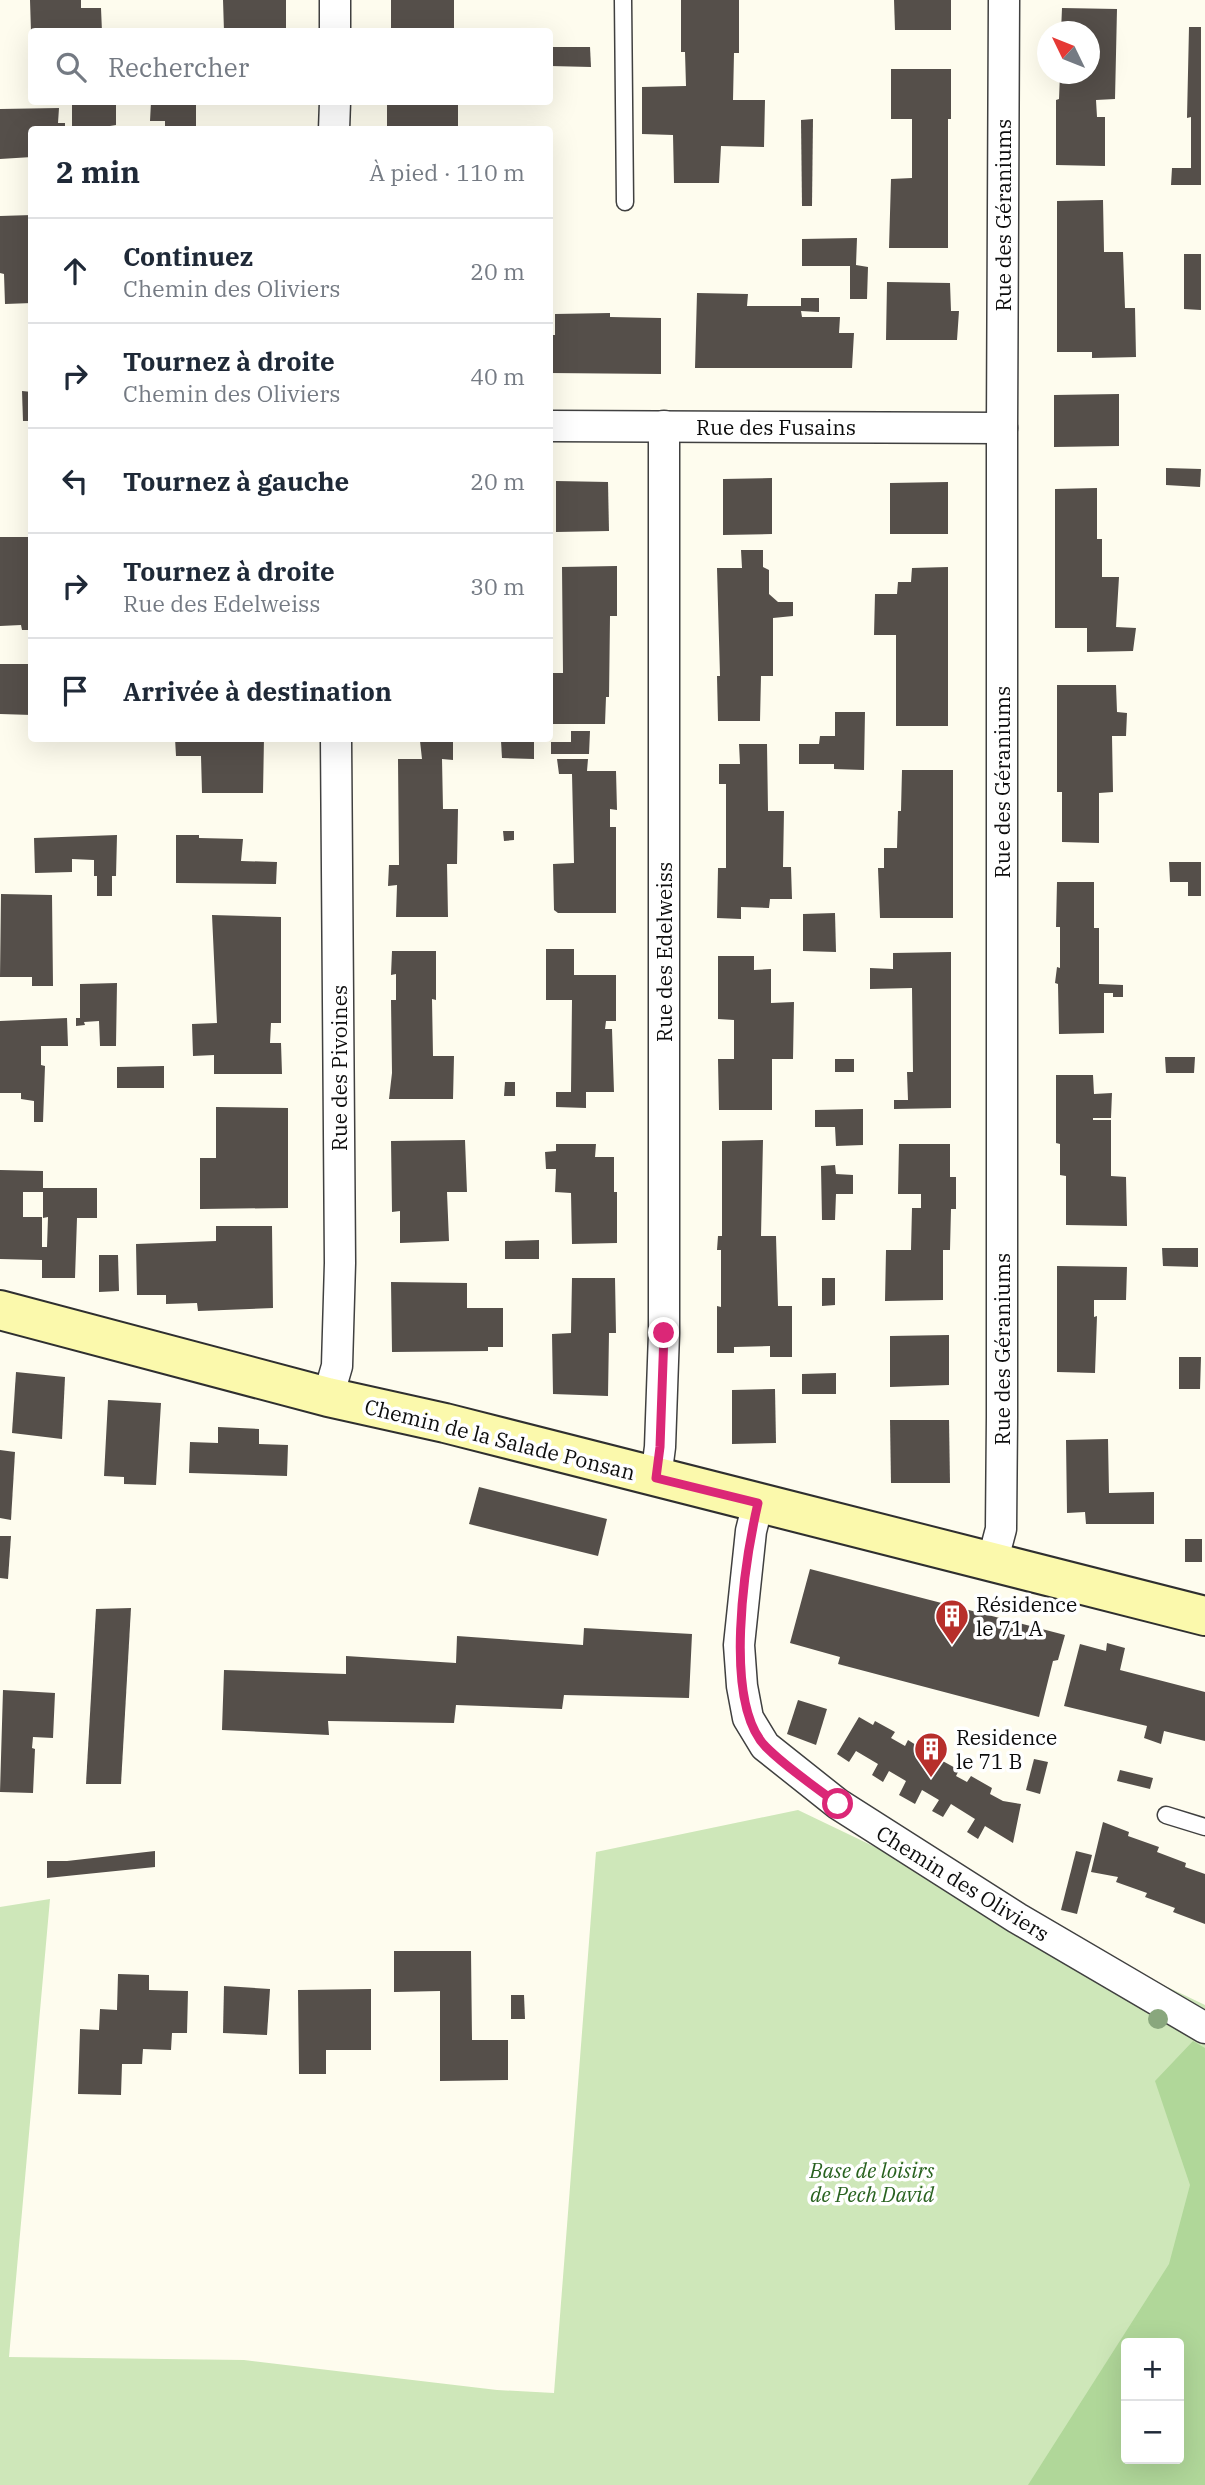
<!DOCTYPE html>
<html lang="fr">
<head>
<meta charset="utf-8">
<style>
  :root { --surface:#fff; --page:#f6f6f7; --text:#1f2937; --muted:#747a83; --line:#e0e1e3 }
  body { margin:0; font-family:"IBM Plex Serif",serif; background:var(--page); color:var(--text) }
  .controls { position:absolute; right:21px; bottom:21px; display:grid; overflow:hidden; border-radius:7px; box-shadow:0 7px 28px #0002 }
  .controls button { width:63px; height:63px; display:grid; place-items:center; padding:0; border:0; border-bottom:2px solid var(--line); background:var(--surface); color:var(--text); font:35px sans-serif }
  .compass { position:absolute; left:1037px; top:21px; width:63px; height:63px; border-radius:50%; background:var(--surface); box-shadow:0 7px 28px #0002; rotate:313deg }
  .stop { position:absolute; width:21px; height:21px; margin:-16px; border:5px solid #db2777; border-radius:50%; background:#fff }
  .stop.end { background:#db2777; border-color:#fff; box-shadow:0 2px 7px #0008 }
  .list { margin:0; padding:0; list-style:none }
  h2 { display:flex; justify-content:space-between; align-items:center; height:91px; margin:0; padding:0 28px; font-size:30px }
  h2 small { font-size:23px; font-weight:400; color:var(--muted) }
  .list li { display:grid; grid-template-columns:46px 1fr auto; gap:21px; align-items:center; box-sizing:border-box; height:105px; padding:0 28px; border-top:2px solid var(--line) }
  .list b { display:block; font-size:26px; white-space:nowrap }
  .list p { margin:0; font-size:23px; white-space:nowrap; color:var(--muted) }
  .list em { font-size:23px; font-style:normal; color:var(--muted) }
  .icon { flex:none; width:38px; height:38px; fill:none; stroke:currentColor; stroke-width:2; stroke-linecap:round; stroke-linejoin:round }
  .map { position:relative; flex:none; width:1205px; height:2485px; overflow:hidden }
  .search { position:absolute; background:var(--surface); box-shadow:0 7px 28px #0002; left:28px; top:28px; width:525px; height:77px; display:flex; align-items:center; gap:18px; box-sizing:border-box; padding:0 24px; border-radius:7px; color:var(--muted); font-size:26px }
  .panel { position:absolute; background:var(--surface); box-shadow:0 7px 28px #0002; left:28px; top:126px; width:525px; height:616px; border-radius:7px }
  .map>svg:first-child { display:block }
</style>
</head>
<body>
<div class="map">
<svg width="1205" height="2485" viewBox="0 0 1205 2485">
  <rect width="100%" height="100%" fill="#fefcee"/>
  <path fill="#cee7b9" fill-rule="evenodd" d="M798 1810 1205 2005V2485H0V1907L50 1899 9 2357 244 2360 497 2390 554 2393 596 1852ZM1126 2343H1179V2459H1126Z"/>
  <path fill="#b0d799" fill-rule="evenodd" d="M1193 2041 1205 2048V2485H1028L1169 2264 1190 2185 1155 2081ZM1126 2343H1179V2459H1126Z"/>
  <g fill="#554f4a" fill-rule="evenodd">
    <path d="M30 0H81V8H101L102 32H31Z"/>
    <path d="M223 0H286V32H224Z"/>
    <rect x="391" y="0" width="63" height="32"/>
    <path d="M681 0H739V53H734L733 100H765L764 147 721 146 719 183H674L673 135 642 134V87L686 86 685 52H681Z"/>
    <path d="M894 0H951V30H895Z"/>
    <path d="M1062 8 1117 9 1115 99 1096 100 1097 117H1105V166L1056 165V100L1059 99 1060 74H1090V32H1061Z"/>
    <path d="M1189 27H1201V185H1171L1172 168H1191V117L1187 118Z"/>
    <path d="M550 47H590L591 67 550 66Z"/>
    <path d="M891 69H951V119H948V248H889L891 179 912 178V119H891Z"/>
    <path d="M72 102H116V125L110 126 111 130 72 126Z"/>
    <path d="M151 102H196V130H165V121H150Z"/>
    <rect x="387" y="102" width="71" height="28"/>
    <path d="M59 108 58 123H65V130H32V157L0 159V109Z"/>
    <path d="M813 119 812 206H802L801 120Z"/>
    <path d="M1103 200 1104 252H1123L1125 308H1135L1136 357 1092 358V352H1057V201Z"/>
    <path d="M32 215V303L5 304 4 274 0 273V216Z"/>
    <path d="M857 238 856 265 868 267 867 299H850V266H802V239Z"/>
    <path d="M1184 254H1201V310L1184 309Z"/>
    <path d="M887 282 950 283 951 311H959L957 340H886Z"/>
    <path d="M697 293 748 294 747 306H801V298H819V312L801 311 802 317H840L839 333H854L852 368H695Z"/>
    <path d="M610 313V317L661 318V374L550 373V335H555V314Z"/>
    <path d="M22 391 32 392V421H23Z"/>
    <path d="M1119 394V446L1054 447V395Z"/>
    <path d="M1166 468 1201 469 1200 487 1166 485Z"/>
    <path d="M772 478V534L723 535V479Z"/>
    <path d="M556 481 608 482 609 531 556 532Z"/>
    <path d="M948 482V534H890V483Z"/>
    <path d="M1097 488V539H1102V577H1119L1116 627 1136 628 1133 651 1087 652V628H1055V489Z"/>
    <path d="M0 537H32V630H22L21 625 0 626Z"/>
    <path d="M741 550H763V567L769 570V594L778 602H793V616L773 618V676H761L760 721H718L717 676H720L717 568H742Z"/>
    <path d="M617 566V616H610L609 697H606L605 724H552V673H563L562 567Z"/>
    <path d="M948 567V726H896V635H874L875 594H897L898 582H911L912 568Z"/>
    <path d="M0 664H32V715L0 714Z"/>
    <path d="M1057 685H1116L1117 712 1127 713 1126 736H1112L1113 792 1099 793V843L1062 842V792H1057Z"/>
    <path d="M835 712H865L864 770 834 769V764H799V744H819L820 736H835Z"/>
    <path d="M571 731H590L589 754H551V742H571Z"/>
    <path d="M175 738H264L263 793H202L201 756H176Z"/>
    <path d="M420 741 453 742V760L442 759 443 809H458L457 864H447L448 917H396L397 885 388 886 389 865H399L398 759H422Z"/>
    <path d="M501 741 534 742V759L502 758Z"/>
    <path d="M739 744H767L768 811H784L783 867H791L792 899H770L769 908 741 907V919L717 918 718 868H726V784H719V764H740Z"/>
    <path d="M557 759H588L587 771H616L617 810 610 809V827H616V913H558L554 910 553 864 574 863 572 774H559Z"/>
    <path d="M902 770H953V918H880L878 868H884V848H897L898 811H901Z"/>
    <path d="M503 831H514V840L504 841Z"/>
    <path d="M117 835 116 876H112V896H97V876H94V860L72 859V872L35 873 34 838Z"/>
    <path d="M176 835H199V838L243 839 241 861 277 862 276 884 176 883Z"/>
    <path d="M1169 862H1201V896H1188V882H1170Z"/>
    <path d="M1057 882H1094V928H1099V984L1123 985V997H1113V993H1104V1033L1059 1034 1058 984 1055 983 1057 967 1060 968V927H1056Z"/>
    <path d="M1 894 52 895 53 986H32V977H0Z"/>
    <path d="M835 913 836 952 803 951V914Z"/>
    <path d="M212 915 281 917V1023H271L270 1043H281L282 1074H214V1055L193 1056 192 1024 217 1023Z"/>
    <path d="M546 949H574V975H616V1021H606L605 1029H612L614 1092H586V1108L556 1107V1092H571L572 1000H546Z"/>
    <path d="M392 951H436V1000L432 999 433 1056H454L453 1099H389L392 1073 391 1000H396V974L391 975Z"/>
    <path d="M951 952V1108L894 1109V1100H908L907 1072H913L912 988 870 989V968L893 969V953Z"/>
    <path d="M718 956H754V970L771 969V1003L794 1002 793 1059H772V1110H719L718 1059H734V1020L718 1019Z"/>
    <path d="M117 983 116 1046H100L99 1021 84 1022 85 1025 76 1026V1018H80V984Z"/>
    <path d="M67 1018 68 1046H41V1065L45 1066 43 1122H34V1101L21 1099V1093H0V1021Z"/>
    <path d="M1165 1057H1195L1194 1073H1166Z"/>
    <rect x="835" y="1059" width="19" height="13"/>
    <path d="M164 1066V1088H117V1067Z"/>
    <path d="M1056 1075H1093L1094 1094 1112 1093 1111 1118H1093V1120H1111V1176L1126 1177 1127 1226 1066 1225V1176L1060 1175V1144L1056 1143Z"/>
    <path d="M505 1082H515V1096H504Z"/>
    <path d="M216 1107 288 1108V1208L200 1209V1158H216Z"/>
    <path d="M863 1109V1145L836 1146 835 1127H815V1110Z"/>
    <path d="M465 1140 467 1192H447L449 1241 400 1243V1211L392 1212 391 1141Z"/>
    <path d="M763 1140 761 1236H776L778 1306H792V1357H770V1346L734 1347V1353H717V1306L721 1307V1250H717L718 1236H722V1141Z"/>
    <path d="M556 1144H596L595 1157H614V1192H617V1243L572 1244 571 1193 555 1192 556 1169H546L545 1152 556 1151Z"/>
    <path d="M899 1144H950V1177H956V1209H951L950 1250H943V1300L885 1301 886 1250H911L912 1208H921V1194H898Z"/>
    <path d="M835 1165 836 1174 853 1175V1194H836L835 1220H822L821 1166Z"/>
    <path d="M0 1170 43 1171V1188H97V1218H77L75 1278H42V1260L0 1259ZM23 1192H43V1218L48 1217 47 1247H42V1217H23Z"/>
    <path d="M216 1226H272L273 1308 198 1311 197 1303 166 1304V1295H137L136 1244 216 1241Z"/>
    <path d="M539 1240V1259H505V1241Z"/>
    <path d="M1162 1248H1198V1267L1163 1266Z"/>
    <path d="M99 1255H118L119 1291 99 1292Z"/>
    <path d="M1057 1266 1127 1267 1126 1300H1094V1317L1097 1316 1095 1373 1057 1372Z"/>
    <path d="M572 1278H615L616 1333H609L608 1396 553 1394 552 1334 571 1333Z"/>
    <path d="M822 1278H835V1305L822 1306Z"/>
    <path d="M391 1282 467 1283V1308H503V1347H488V1351L392 1352Z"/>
    <path d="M949 1335V1385L890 1387V1336Z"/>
    <path d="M1179 1357H1201L1200 1389H1179Z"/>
    <path d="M16 1372 65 1377 62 1439 12 1433Z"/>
    <path d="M836 1373V1394H802V1374Z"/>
    <path d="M775 1389 776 1443 732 1444V1390Z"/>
    <path d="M108 1400 161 1403 156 1485 124 1484V1477L104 1476Z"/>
    <path d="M890 1420H949L950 1483H891Z"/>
    <path d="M218 1427 259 1429V1444L288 1445 287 1476 189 1473 190 1442 218 1443Z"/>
    <path d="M1108 1439 1109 1493 1154 1492V1524H1086L1085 1512 1067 1513 1066 1440Z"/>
    <path d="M0 1450 15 1452 11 1520 0 1518Z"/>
    <path d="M479 1487 607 1519 598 1556 469 1524Z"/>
    <path d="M0 1536H11L8 1579 0 1578Z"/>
    <rect x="1185" y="1539" width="17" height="23"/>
    <path d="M810 1569 1065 1635 1058 1660 1053 1661 1039 1717 838 1664 840 1657 790 1643Z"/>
    <path d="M131 1608 121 1784H86L96 1609Z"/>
    <path d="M584 1628 692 1634 689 1698 564 1695 562 1709 456 1705 454 1723 328 1721 329 1735 222 1730 224 1670 346 1674V1656L456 1663 457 1636 583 1645Z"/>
    <path d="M1107 1643 1125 1648 1120 1670 1205 1692V1741L1164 1731 1161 1744 1144 1738 1147 1726 1064 1706 1080 1644 1106 1651Z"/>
    <path d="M3 1690 55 1693 53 1738 33 1737 32 1748 35 1749 33 1793 0 1792Z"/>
    <path d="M798 1700 827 1709 816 1745 787 1734Z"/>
    <path d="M859 1717 873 1725 875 1721 895 1732 891 1738 905 1746 908 1740 924 1750 923 1754 935 1761 939 1759 959 1770 956 1776 967 1782 971 1776 992 1788 990 1794 1003 1801 1021 1804 1013 1843 985 1826 978 1839 967 1832 975 1819 951 1804 943 1817 932 1811 939 1800 922 1790 915 1804 899 1795 906 1781 889 1771 883 1782 872 1775 878 1764 856 1751 849 1762 837 1754Z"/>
    <path d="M1034 1759 1048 1762 1040 1794 1026 1790Z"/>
    <path d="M1120 1770 1153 1778 1150 1789 1117 1781Z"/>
    <path d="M1103 1822 1129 1832 1128 1836 1159 1847 1157 1852 1186 1863 1185 1867 1205 1874V1924L1173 1912 1175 1908 1145 1897 1147 1893 1116 1882 1118 1877 1091 1872Z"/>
    <path d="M155 1851V1867L47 1878V1861H67Z"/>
    <path d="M1076 1851 1092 1855 1077 1914 1061 1910Z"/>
    <path d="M394 1951H471L472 2040H508V2080L440 2081V1991L394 1992Z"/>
    <path d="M118 1974 149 1975V1990L188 1991 187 2033H172L171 2050 143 2049 142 2064H122L121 2095 78 2094 80 2029 99 2030 100 2009 117 2010Z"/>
    <path d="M224 1986 270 1989 267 2035 223 2033Z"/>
    <path d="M371 1989V2050H326V2074H299L298 1990Z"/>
    <path d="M511 1995H524L525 2019H511Z"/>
  </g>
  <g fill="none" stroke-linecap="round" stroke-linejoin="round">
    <g stroke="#404040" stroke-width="19">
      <g id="lane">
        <path d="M623 0 625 202"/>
        <path d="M1166 1815 1205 1827"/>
      </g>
    </g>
    <g stroke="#404040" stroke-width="33">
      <g id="street">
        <path d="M335 32V0"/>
        <path d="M334 130 335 102"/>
        <path d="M550 426 1002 428"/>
        <path d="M328 1397 337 1366 340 1263 336 738"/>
        <path d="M656 1478 660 1447 664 1333V426"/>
        <path d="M758 1503 751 1531 739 1645 742 1686 748 1718 765 1746 838 1804 1017 1918 1205 2028"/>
        <path d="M992 1563 1001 1529 1002 1417V428L1004 0"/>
      </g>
    </g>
    <g stroke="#2f2f2f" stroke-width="42">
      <path id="secondary" d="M0 1310 328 1397 445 1423 1205 1616"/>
    </g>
    <use href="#lane" stroke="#fff" stroke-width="16"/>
    <use href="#street" stroke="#fff" stroke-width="30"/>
    <use href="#secondary" stroke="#fbf9ac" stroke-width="38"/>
  </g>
  <circle fill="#89a77d" cx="1158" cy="2019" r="10"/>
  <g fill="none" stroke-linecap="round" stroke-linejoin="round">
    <path stroke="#db2777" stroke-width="9" d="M664 1333 660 1447 656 1478 758 1503C745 1560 722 1702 766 1747 787 1768 814 1786 838 1804"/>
  </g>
  <defs>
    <g id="building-pin" transform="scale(1.75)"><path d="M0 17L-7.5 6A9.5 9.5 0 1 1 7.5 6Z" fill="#b72f2b" stroke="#fff"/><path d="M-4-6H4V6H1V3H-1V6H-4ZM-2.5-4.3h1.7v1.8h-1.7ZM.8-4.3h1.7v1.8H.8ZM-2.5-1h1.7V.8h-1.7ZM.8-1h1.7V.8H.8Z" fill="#fff"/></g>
  </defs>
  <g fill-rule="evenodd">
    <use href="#building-pin" x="952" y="1616"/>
    <use href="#building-pin" x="931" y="1749"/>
  </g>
  <g text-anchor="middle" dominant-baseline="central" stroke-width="7" stroke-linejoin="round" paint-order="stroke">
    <g font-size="21" fill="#0d0d0d" stroke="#fff">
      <text transform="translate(1003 215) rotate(-90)">Rue des Géraniums</text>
      <text x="776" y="427">Rue des Fusains</text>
      <text transform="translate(1002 782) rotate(-90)">Rue des Géraniums</text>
      <text transform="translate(664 952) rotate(-90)">Rue des Edelweiss</text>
      <text transform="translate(339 1068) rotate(-90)">Rue des Pivoines</text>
      <text transform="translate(1002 1349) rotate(-90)">Rue des Géraniums</text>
      <text transform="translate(500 1439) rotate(14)">Chemin de la Salade Ponsan</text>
      <text transform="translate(963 1883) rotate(32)">Chemin des Oliviers</text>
    </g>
    <g font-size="21" fill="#0d0d0d" stroke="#fff" text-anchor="start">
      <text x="976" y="1604">Résidence<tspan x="976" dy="24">le 71 A</tspan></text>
      <text x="956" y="1737">Residence<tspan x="956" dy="24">le 71 B</tspan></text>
    </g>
    <g font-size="21" font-style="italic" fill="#296220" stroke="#fff">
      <text x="872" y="2170">Base de loisirs<tspan x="872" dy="24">de Pech David</tspan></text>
    </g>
  </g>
</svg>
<div class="controls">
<button>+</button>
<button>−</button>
</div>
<svg class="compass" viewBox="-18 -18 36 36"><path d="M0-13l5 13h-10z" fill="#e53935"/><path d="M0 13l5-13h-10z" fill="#747a83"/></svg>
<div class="stop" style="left:838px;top:1804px"></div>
<div class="stop end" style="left:664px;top:1333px"></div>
<div class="search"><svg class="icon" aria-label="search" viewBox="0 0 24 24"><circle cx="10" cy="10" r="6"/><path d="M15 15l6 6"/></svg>Rechercher</div>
<section class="panel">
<h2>2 min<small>À pied · 110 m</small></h2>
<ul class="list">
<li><svg class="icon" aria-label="ahead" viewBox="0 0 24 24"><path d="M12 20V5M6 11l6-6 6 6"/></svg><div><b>Continuez</b><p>Chemin des Oliviers</p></div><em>20 m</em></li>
<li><svg class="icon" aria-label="right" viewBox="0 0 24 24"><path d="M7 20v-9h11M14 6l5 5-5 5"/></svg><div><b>Tournez à droite</b><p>Chemin des Oliviers</p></div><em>40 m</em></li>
<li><svg class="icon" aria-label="left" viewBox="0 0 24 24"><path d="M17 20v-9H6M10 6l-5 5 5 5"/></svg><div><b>Tournez à gauche</b></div><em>20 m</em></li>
<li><svg class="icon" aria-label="right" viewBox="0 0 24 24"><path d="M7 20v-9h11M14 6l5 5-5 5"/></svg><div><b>Tournez à droite</b><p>Rue des Edelweiss</p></div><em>30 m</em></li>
<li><svg class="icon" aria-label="arrive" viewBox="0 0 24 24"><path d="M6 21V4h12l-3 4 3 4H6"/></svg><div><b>Arrivée à destination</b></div></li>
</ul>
</section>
</div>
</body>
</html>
